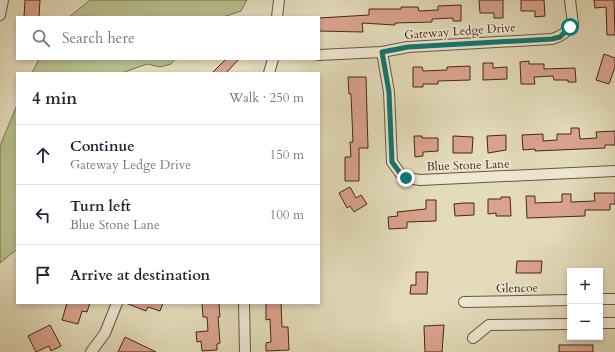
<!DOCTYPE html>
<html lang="en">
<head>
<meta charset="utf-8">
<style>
  :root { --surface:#fff; --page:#f6f6f7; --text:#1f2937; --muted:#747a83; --line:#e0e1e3 }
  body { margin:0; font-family:Cardo,serif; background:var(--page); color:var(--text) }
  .controls { position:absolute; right:12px; bottom:12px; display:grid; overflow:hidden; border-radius:0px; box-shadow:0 2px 6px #0003 }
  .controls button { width:36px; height:36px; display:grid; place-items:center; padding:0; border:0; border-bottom:1px solid var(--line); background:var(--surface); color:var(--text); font:20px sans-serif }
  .stop { position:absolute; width:12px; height:12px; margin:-9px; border:3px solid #0f766e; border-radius:50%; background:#fff }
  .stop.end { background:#0f766e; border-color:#fff; box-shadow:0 1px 4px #0008 }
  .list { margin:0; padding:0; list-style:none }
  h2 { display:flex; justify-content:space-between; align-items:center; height:52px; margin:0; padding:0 16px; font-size:17px }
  h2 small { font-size:13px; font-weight:400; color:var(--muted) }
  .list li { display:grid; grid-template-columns:26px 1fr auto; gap:12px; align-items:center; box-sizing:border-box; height:60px; padding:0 16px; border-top:1px solid var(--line) }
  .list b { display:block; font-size:15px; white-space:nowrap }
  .list p { margin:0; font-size:13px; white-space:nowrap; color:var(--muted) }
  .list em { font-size:13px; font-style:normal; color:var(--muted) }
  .icon { flex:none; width:22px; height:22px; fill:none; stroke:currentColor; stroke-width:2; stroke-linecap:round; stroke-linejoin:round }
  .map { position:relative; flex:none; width:615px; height:352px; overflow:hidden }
  .search { position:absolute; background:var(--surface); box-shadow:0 2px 6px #0003; left:16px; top:16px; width:304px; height:44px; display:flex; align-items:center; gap:10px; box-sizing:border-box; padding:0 14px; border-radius:0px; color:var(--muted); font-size:15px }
  .panel { position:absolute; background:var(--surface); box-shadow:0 2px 6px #0003; left:16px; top:72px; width:304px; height:232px; border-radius:0px }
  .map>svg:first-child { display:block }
</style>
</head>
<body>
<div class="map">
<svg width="615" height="352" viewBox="0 0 615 352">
  <rect width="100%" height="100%" fill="#e3dbba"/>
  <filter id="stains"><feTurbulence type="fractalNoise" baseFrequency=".005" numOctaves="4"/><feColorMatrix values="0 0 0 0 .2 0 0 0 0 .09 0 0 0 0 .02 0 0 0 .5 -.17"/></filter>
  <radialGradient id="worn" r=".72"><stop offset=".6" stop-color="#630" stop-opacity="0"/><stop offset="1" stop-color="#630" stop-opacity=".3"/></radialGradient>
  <g fill="#b8bf8d" stroke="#807254">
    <path d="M90 0H247L241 11 223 17H69Z"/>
    <path d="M39 59H175L171 64 160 67 147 64 122 73H32Z"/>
    <path d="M17 105V249L0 263V146Z"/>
  </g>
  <g fill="#daa38d" stroke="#47261a">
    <path d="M25 0H40L39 17H24Z"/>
    <path d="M479 0H503V18H494V13H480Z"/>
    <path d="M521 0H544L545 16 535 17V11H521Z"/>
    <path d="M594 0H614L615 35H607L606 7 595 8Z"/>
    <path d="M461 5V21H453V18L432 19V22L395 23V25L362 23 363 32 319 31V18L369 15V9H401V7H418L419 11 438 10V6Z"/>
    <path d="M604 54 615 58V67L609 84 596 80Z"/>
    <path d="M226 59H239L226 73H212Z"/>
    <path d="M529 61V64H544V69L575 68 576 82H568V80H554L553 76 534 77 535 84H521L520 62Z"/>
    <path d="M483 63H493V68L507 67V79L483 80Z"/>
    <path d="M470 66V80L438 81V84H423V87H413V67H422L423 71 447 70V67Z"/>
    <path d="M348 77H366L368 148H359V181H345V157H351L350 142H353L351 94H349Z"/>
    <path d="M571 128H579L580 139 597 138 596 132 615 131V145H605V148L535 151V149L523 150 522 135 543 134V141L557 140V134H571Z"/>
    <path d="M506 135V150L488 153 487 136Z"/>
    <path d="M414 136H422V138H438V151L423 152V156L415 157Z"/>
    <path d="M453 136 473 137 472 153H453Z"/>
    <path d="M350 187 356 198 361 195 367 204 354 212 350 206 347 208 339 193Z"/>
    <path d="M594 193H615V204H610V210H585V216L527 218 526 196H535V203L562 202V194H571V202L595 201Z"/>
    <path d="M501 197H510L511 216H496V213L488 214V199H501Z"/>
    <path d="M426 200H436V221L407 222V228L389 229 388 217 398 216 397 212 426 209Z"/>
    <path d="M464 203H474V215L455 216 454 204Z"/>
    <path d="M517 261H542L541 273H516Z"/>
    <path d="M416 272H428L427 294H410L411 285H416Z"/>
    <path d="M67 303H90L87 312 82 311 78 324 62 320Z"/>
    <path d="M126 303H163L160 311 148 307 146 311Z"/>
    <path d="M202 303H219L220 317H218L220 343 217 344V350L202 351 201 341 197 342 196 332 208 331 207 317H203Z"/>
    <path d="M266 303H281L282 327H288L289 350 266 351V343L271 342 270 319 266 320Z"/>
    <path d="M50 325 61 346 51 351 49 346 36 352 28 336Z"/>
    <path d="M444 325 442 352H425L424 326Z"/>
    <path d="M125 337 156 352H118Z"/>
    <rect x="559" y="345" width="34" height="7"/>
  </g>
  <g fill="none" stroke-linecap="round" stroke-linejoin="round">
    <g stroke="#6e5342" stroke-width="12">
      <g id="street">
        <path d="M0 15 3 0"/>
        <path d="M277 17 279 0"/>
        <path d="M382 52 389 92 392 162 400 173 407 178 420 180 615 171"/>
        <path d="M319 55 382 52 408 47 552 39C562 36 567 32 573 24L570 0"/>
        <path d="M269 73 273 59"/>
        <path d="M600 299H615"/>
        <path d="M464 302 570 300"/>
        <path d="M244 303 245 352"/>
        <path d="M600 323H615"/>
        <path d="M473 338 489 325 570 324"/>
        <path d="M91 352 105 333 117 303"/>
      </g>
    </g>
    <use href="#street" stroke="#ede8d2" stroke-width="10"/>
  </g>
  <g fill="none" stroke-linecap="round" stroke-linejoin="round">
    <path stroke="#0f766e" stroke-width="5" d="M406 178 400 173 392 162 389 92 382 52 408 47 552 39 560 37 570 27"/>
  </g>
  <g text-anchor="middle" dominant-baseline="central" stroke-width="3.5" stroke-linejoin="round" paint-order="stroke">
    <g font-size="12" fill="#47261a" stroke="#ede8d2">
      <text transform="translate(460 31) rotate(-4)">Gateway Ledge Drive</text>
      <text transform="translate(468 165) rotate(-2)">Blue Stone Lane</text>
      <text transform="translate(517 288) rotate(-1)">Glencoe</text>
    </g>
  </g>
  <rect width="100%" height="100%" filter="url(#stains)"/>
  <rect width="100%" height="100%" fill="url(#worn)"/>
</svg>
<div class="controls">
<button>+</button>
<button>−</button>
</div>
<div class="stop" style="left:570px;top:27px"></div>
<div class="stop end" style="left:406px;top:178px"></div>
<div class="search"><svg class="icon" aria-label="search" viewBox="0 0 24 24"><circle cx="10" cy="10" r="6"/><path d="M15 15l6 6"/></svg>Search here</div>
<section class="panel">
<h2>4 min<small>Walk · 250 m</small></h2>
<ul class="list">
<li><svg class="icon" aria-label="ahead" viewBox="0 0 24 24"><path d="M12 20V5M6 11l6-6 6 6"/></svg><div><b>Continue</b><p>Gateway Ledge Drive</p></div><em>150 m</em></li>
<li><svg class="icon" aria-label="left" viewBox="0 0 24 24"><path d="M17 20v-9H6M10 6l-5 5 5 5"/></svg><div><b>Turn left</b><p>Blue Stone Lane</p></div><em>100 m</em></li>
<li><svg class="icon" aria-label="arrive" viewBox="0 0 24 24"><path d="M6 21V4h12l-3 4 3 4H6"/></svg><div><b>Arrive at destination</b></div></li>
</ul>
</section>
</div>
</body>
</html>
